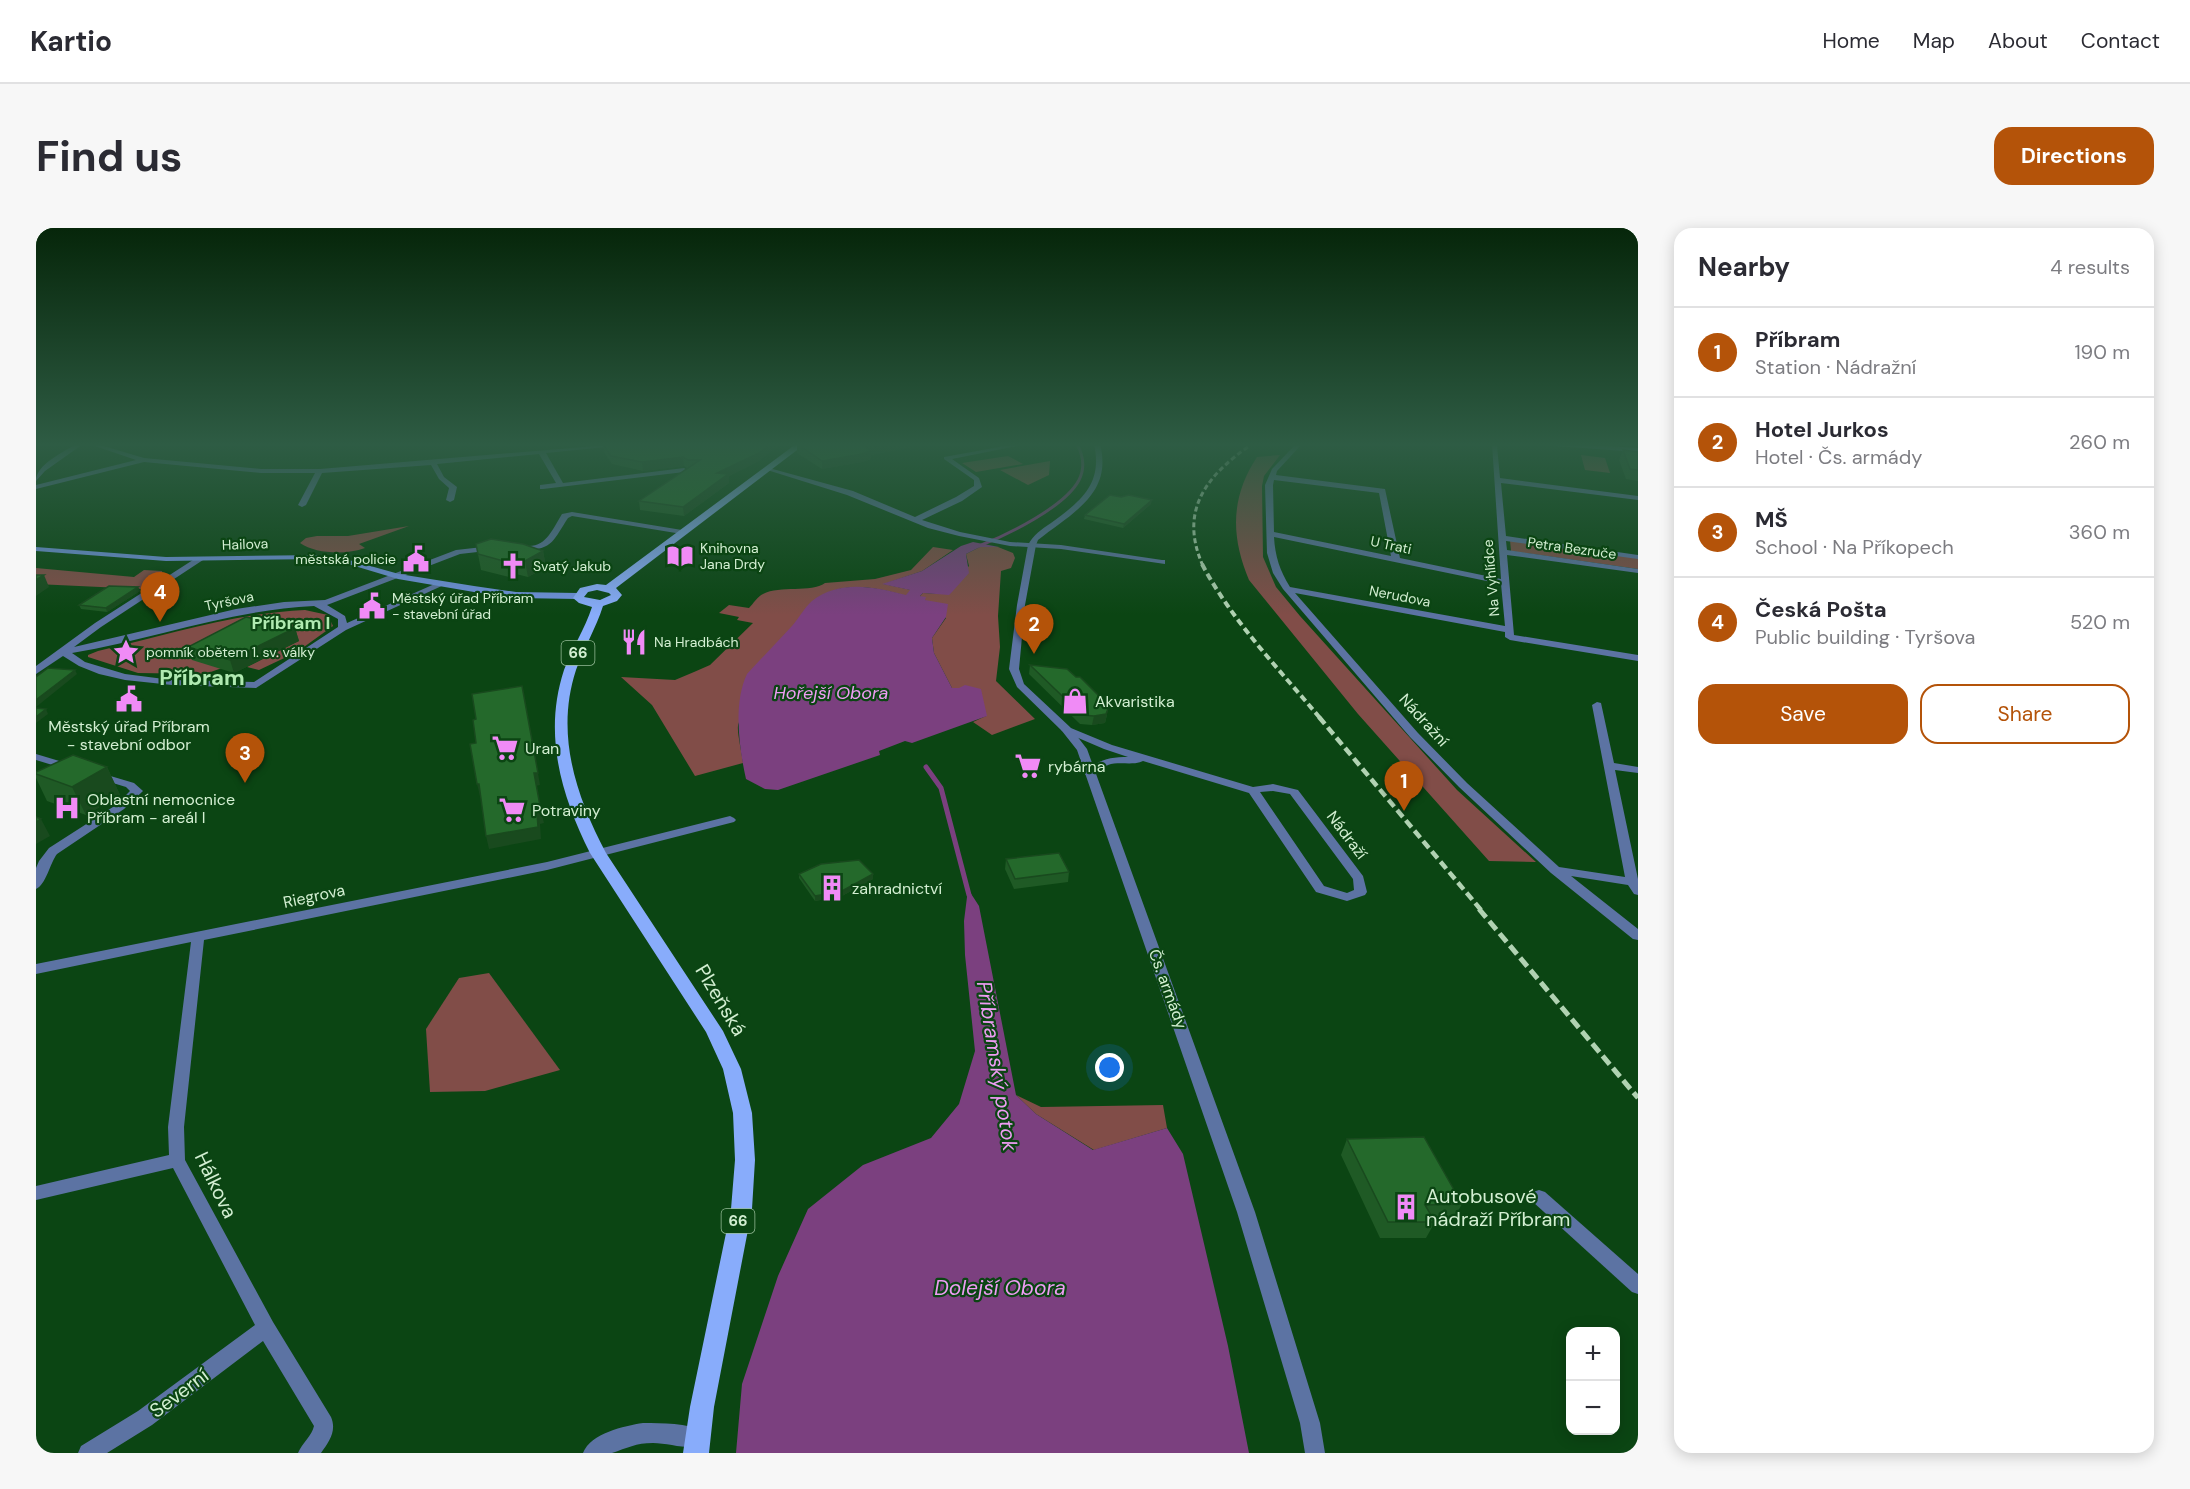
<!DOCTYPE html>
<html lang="en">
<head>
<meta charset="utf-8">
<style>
  :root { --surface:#fff; --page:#f7f7f7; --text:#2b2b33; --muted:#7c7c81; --line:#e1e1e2; --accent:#b45309 }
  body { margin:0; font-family:"DM Sans",sans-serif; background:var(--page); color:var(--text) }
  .controls { position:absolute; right:18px; bottom:18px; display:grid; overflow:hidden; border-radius:12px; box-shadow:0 3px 15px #0003 }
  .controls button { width:54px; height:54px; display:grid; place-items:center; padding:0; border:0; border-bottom:2px solid var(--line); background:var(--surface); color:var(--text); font:30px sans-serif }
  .you { position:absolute; left:1074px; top:840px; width:21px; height:21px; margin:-15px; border:4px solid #fff; border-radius:50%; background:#1a73e8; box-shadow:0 0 0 9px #1a73e833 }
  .badge { display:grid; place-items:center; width:39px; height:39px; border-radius:50%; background:var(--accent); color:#fff; font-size:20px; font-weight:700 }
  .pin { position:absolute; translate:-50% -50px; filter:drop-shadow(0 2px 3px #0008) }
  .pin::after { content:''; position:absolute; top:32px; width:21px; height:18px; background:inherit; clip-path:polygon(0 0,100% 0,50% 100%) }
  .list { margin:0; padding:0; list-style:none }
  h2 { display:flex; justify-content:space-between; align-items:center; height:78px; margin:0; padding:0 24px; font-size:26px }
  h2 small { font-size:20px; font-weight:400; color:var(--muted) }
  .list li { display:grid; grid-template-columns:39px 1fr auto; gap:18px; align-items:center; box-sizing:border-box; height:90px; padding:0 24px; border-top:2px solid var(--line) }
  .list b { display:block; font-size:22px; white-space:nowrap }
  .list p { margin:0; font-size:20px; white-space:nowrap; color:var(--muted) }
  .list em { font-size:20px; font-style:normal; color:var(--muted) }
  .actions { display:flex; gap:12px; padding:18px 24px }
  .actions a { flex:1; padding:14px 0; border:2px solid var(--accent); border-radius:18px; text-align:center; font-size:21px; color:var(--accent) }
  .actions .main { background:var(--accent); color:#fff }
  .map { position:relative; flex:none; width:1602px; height:1225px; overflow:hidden; border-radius:18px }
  header { display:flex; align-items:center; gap:36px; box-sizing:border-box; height:84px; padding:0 30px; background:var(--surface); border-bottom:2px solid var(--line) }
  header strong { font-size:28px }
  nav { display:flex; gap:33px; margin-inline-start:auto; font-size:21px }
  .intro { display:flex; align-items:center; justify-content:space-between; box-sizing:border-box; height:144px; padding:0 36px }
  h1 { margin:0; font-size:42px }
  .button { padding:15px 27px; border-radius:18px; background:var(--accent); color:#fff; font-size:21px; font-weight:700 }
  main { display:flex; gap:36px; padding:0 36px }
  aside { flex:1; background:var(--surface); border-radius:18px; box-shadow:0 3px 15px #0003 }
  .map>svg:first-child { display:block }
</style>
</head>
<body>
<header>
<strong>Kartio</strong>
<nav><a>Home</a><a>Map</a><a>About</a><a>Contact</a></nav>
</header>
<div class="intro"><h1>Find us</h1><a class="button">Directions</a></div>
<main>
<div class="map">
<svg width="1602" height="1225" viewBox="0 0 1602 1225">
  <rect width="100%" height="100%" fill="#0b4513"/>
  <g fill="#814d48">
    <path d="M1244 227 1228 248 1226 258 1227 329 1240 359 1264 388 1421 562 1500 634 1453 633 1322 486 1213 352C1195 309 1194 270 1221 229Z"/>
    <path d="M1545 227 1569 230 1574 245 1549 242Z"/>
    <path d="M972 228 987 236 940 244 926 235Z"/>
    <path d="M1014 233 1013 247 992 257 964 242Z"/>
    <path d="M373 298 323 316 329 320C310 327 280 326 264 315L270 310 281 308H312Z"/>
    <path d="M1474 312 1602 330V341L1475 323Z"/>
    <path d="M897 319 917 322 886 343 848 356 875 362 870 368C783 341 768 377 730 446 725 456 703 489 702 498 701 504 706 526 707 535L659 548 616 477 585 449 639 452 658 444 674 437 717 395 701 392 703 389 683 385 693 377 713 380C717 376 722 368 727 366 744 357 775 365 789 355L839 351 875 342Z"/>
    <path d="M944 319H962L977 325 979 330 975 340 965 343 962 388 964 419 960 453 999 491 956 507 937 494 950 488 923 460H916L898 425 896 410 910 390 884 368 887 365 905 366 933 338 930 326Z"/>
    <path d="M0 340 98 349 108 342 126 343 127 347 107 361 0 356Z"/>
    <path d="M269 382 292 387 297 398 261 424 223 442 211 439 262 413 169 446 102 445 52 429V427L62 423C130 407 199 385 269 382Z"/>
    <path d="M453 745 524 842 449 863 394 864 390 801 423 750Z"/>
    <path d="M980 867 1005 879 1127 877 1131 900 1058 922 1000 886Z"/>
  </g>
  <g fill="#7b407f">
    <path d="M937 314 963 319H944L930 326 933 345 916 364 913 367 887 365 884 368 890 369 889 372 912 376 910 389 896 410 898 425 916 460H923L929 457 945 461 951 488 876 515 869 513 843 523 844 527 742 562 729 561 710 551C703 520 697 475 711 446 726 430 741 414 756 398 763 390 768 380 776 373 804 351 839 359 870 367L874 362 846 356 886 343 925 318Z"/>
    <path d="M932 661 943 678 980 867 1000 886 1057 922 1131 900 1147 926 1192 1118 1213 1225H700L706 1156 742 1048 772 981 827 937 895 910 923 876 939 823 929 727 928 693Z"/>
  </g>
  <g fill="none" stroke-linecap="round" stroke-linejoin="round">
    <path stroke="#7b407f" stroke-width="3" d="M943 318C971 307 1029 279 1043 252 1049 240 1047 227 1041 216"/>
    <path stroke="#7b407f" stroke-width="5" d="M890 539 905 560 933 667"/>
    <g fill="#5c73a3" fill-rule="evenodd">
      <path d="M40 216H47L9 243 0 253C0 236 28 224 40 216Z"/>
      <path d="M53 216H61L108 230 225 241H284L583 216 580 218 510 225 527 255 648 240 651 242 648 244 507 261H504V257L520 255 503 226 401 236 408 249 421 259 418 272 414 274 410 272 413 260 403 251 395 237 286 245 270 277 266 279 262 277 279 245H225L108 234 0 261V257L100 232Z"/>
      <path d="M979 216H991L916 231 943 250 946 259 926 273 886 292 924 304 974 314 1025 317 1126 332H1129V336L1025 321 974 318 923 308 892 300 811 267 728 241 733 240 817 263 879 289 920 269 938 258V252L908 231V229Z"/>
      <path d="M1260 216H1266L1241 243 1240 247 1349 261 1364 330 1465 351 1456 216 1461 217 1464 250 1602 268V272L1465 255 1470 308 1602 327V331L1470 313 1471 322 1602 341V345L1471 327 1478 407 1602 427V433L1474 412 1469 409V404L1259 365 1382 505 1431 555 1523 639 1589 649 1556 477 1561 474 1565 475 1578 535 1602 539V545L1579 542 1602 651V667L1598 666 1592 657 1535 648 1602 701V712L1597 711 1515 645 1423 559 1374 509 1247 361 1237 345 1231 325 1229 257 1236 241ZM1238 252 1343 265 1355 328 1238 304 1237 257ZM1238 309 1465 356 1469 398 1254 359C1244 343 1239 328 1238 309Z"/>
      <path d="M1516 216H1541L1602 220V224L1519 218Z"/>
      <path d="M536 284 646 302 650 304 646 306 536 288 532 290C518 311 517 322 489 322 483 322 480 323 475 320 480 317 487 318 493 318 511 318 517 300 526 286Z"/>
      <path d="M456 318 460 320 459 322 424 326 291 377 309 388 311 395 403 354 410 356 310 402 220 460 136 457 89 452 63 446 43 438 27 428 0 446V438L59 395 160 330 167 332 65 399 38 419 200 381 248 374 289 372 420 322ZM278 378 302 391V399L218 454 136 452 89 446 49 434 36 425C118 411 194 382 278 378Z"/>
      <path d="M1030 498 1076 517 1217 559 1237 556 1262 562 1327 648 1331 664 1329 667 1311 673 1280 664 1213 565 1107 533C1097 538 1083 533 1072 537 1063 541 1061 550 1051 548L1049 546C1061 531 1074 529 1092 529L1068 521 1026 503 1025 501 1026 499ZM1237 563 1254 566 1317 651 1318 662 1311 665 1288 658 1224 564Z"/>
      <path d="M0 526 40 538 41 540 36 543 0 532Z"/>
      <path d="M61 544 98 555 107 563 88 581 21 626C14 635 10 657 0 661V640L3 633 13 620 80 577 94 563 90 559 57 549 55 547Z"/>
      <path d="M694 588 698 590 700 592 698 594 511 642 168 712 148 899 149 932 237 1094 295 1189C301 1203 293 1214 285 1225H262C266 1215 276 1208 278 1198L227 1113 116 1197 71 1225H42L45 1218 102 1183 219 1097 137 940 0 972V958L133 927 132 899 155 714 0 746V736L511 634Z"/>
      <path d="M1503 962 1509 964 1602 1046V1066L1596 1064 1497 974 1495 969 1497 964Z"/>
      <path d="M607 1195C627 1195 650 1195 669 1203L672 1210 669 1217C654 1223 633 1215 617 1215 600 1215 591 1220 576 1225 567 1225 555 1225 547 1225 555 1205 588 1198 607 1195Z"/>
    </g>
    <path fill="#5c73a3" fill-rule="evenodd" d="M1058 216H1064C1077 266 1036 285 1002 312L1000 317 989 377 983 441 988 456 1034 499 1051 521 1219 984 1284 1195 1289 1225H1269L1264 1195 1201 984 1041 522 1026 503 981 459 973 441 981 377 992 317C997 307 1006 301 1015 295 1045 273 1067 256 1058 216Z"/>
    <path fill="#7092df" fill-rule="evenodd" d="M0 319 130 329 286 327 313 332 363 346 438 358 480 364 542 365 546 368 542 371 480 370 438 364 362 351 312 336 286 331 130 333 0 323Z"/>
    <path fill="#88acfb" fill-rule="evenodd" d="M760 216H769L580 360 586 367 581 373 567 378C560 400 548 420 540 442 519 506 540 568 570 625L687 803 705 841 716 885 719 932 716 981 678 1179 673 1225H647L654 1179 695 981 699 932 697 885 687 841 670 804 554 625C525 567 507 506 528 442 536 420 549 401 556 379L543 375 537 370 544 360 561 356 570 357ZM561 362 573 365 575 367 564 372 548 369 552 364Z"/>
    <path stroke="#b1d2b2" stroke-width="3" stroke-dasharray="5 3" stroke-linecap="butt" d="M1167 338C1142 282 1171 247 1216 216"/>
    <path stroke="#b1d2b2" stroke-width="4" stroke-dasharray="7 4" stroke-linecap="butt" d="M1166 336C1196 393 1243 441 1284 490"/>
    <path stroke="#b1d2b2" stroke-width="4.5" stroke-dasharray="9 4.5" stroke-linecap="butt" d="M1283 489 1445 682"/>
    <path stroke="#b1d2b2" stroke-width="5" stroke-dasharray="11 5" stroke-linecap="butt" d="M1443 681 1602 870"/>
  </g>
  <g fill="#1f5a25">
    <path d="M567 216H744L723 233 693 248V255L648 288 604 282 603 273 651 240 648 238 607 243 576 236 568 224Z"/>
    <path d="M761 216H876V219L835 227V231L826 234 786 241 761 225Z"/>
    <path d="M1587 222 1602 224V253L1590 251 1583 232Z"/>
    <path d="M1115 276 1087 300 1048 291 1049 287Z"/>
    <path d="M507 323 510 339 492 349 480 346 473 349 445 342 442 326Z"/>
    <path d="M102 359 104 363 71 384 45 381 43 377Z"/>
    <path d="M259 400 263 413 198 445 156 432 152 419Z"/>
    <path d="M994 437 1071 487 1069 495 1056 497 1044 496 993 446Z"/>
    <path d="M71 539 84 567 50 587 11 573 0 550V544Z"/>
    <path d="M970 631 1033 644 1032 654 978 661 969 641Z"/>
    <path d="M763 646 837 651 806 668 779 673 763 650Z"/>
    <path d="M1311 911 1426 976 1417 992 1398 993 1399 994 1390 1010H1344L1305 927Z"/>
  </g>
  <g fill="#194a1e">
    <path d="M734 216H744L723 233 693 248V255L648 288 647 279 681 245Z"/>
    <path d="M850 216H876V219L835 227V231L826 234 786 241V233L829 219Z"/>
    <path d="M647 229 648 238 607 243 606 234Z"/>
    <path d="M1116 272 1115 276 1087 300 1088 296Z"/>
    <path d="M507 323 510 339 492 349 489 333Z"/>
    <path d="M477 330 480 346 473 349 471 334Z"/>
    <path d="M8 347 13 359 0 368V352Z"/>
    <path d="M102 359 104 363 71 384 70 380Z"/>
    <path d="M259 400 263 413 198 445 194 432Z"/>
    <path d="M39 442 41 446 0 479V472Z"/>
    <path d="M1073 478 1069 495 1056 497 1058 488Z"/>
    <path d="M10 481 12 486 0 495V489Z"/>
    <path d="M71 539 84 567 50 587 36 559Z"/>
    <path d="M498 545H502L504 557 500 558Z"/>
    <path d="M441 556H443L446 568H444Z"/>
    <path d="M505 583 508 595 504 596 505 611 453 621 450 608 501 584Z"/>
    <path d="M5 591 14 608 0 616V594Z"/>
    <path d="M837 646V651L806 668 779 673V668Z"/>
  </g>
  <g fill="#24692b" stroke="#194a1e" stroke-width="1.5">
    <path d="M567 216H734L723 225 681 245 692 246 647 279 603 273 664 232H652L647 229 606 234 575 228Z"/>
    <path d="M761 216H850L829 219 835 223 826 226 786 233Z"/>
    <path d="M1587 222 1602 224V242L1594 241Z"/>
    <path d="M1074 267 1085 269 1093 267 1116 272 1088 296 1049 287Z"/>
    <path d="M455 311 487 316 507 323 489 333 477 330 471 334 442 326 440 316Z"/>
    <path d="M0 347H8L0 352Z"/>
    <path d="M73 358 102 359 70 380 43 377Z"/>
    <path d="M210 389 259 400 194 432 152 419Z"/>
    <path d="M994 437 1031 441 1040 449H1044L1073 478 1070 486 1058 488 1046 487Z"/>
    <path d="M12 440 39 442 0 472V449Z"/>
    <path d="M486 458 502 545H498L505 583 501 584 502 599 450 608 443 556H441L434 516 440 515 437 492 440 491 436 466Z"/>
    <path d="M0 480 10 481 0 489Z"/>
    <path d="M37 527 71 539 36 559 0 546V544Z"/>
    <path d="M0 589 5 591 0 594Z"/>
    <path d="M1023 625 1033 644 979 651 970 631Z"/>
    <path d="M823 632 837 646 806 663 779 668 763 646 785 636Z"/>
    <path d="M1388 909 1426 976 1389 977 1399 994H1352L1311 911Z"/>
  </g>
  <linearGradient id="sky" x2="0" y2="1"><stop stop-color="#06260a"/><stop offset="0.56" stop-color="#2e5c44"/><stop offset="1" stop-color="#2e5c44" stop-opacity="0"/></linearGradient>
  <rect width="1602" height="387" fill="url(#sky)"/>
  <defs>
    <g id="library-bare" transform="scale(2.07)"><path d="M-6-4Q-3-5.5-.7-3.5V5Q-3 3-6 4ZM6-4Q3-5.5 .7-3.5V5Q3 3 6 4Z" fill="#f08bf6" stroke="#0b4513" stroke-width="2.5" paint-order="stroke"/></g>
    <g id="civic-bare" transform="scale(2.07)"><path d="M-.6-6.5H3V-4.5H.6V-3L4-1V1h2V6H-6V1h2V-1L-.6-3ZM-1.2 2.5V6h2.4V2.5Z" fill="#f08bf6" stroke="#0b4513" stroke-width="2.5" paint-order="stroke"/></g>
    <g id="church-bare" transform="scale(2.07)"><path d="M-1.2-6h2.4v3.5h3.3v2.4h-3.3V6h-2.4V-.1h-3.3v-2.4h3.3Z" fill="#f08bf6" stroke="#0b4513" stroke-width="2.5" paint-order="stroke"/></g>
    <g id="restaurant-bare" transform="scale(2.07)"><path d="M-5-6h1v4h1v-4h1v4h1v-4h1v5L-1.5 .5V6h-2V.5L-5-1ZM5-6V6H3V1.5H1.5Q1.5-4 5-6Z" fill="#f08bf6" stroke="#0b4513" stroke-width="2.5" paint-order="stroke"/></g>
    <g id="sight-bare" transform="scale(2.07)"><path d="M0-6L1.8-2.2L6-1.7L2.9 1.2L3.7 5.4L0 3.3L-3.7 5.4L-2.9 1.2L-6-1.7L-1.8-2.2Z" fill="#f08bf6" stroke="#0b4513" stroke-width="2.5" paint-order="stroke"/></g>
    <g id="shop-bare" transform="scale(2.07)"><path d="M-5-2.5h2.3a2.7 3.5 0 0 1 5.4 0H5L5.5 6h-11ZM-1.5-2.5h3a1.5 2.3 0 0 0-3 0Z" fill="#f08bf6" stroke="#0b4513" stroke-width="2.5" paint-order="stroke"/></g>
    <g id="supermarket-bare" transform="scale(2.07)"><path d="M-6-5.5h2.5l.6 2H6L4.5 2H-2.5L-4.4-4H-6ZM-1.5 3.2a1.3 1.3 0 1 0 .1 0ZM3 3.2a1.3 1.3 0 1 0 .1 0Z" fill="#f08bf6" stroke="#0b4513" stroke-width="2.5" paint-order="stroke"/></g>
    <g id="hospital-bare" transform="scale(2.07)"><path d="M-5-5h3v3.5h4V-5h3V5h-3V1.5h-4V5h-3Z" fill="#f08bf6" stroke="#0b4513" stroke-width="2.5" paint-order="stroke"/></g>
    <g id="building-bare" transform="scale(2.07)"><path d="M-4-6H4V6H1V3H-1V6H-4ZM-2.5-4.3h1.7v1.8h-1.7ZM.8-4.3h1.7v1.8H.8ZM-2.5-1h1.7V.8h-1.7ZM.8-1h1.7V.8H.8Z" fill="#f08bf6" stroke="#0b4513" stroke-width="2.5" paint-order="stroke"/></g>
  </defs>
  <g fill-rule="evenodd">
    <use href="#library-bare" x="644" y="328"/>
    <use href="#civic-bare" x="380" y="331"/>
    <use href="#church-bare" x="477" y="338"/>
    <use href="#civic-bare" x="336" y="378"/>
    <use href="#restaurant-bare" x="598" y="414"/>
    <use href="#sight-bare" x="90" y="424"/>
    <use href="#civic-bare" x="93" y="471"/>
    <use href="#shop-bare" x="1039" y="473"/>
    <use href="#supermarket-bare" x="469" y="520"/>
    <use href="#supermarket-bare" x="992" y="538"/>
    <use href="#hospital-bare" x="31" y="580"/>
    <use href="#supermarket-bare" x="476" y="582"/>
    <use href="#building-bare" x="796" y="660"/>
    <use href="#building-bare" x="1370" y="979"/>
  </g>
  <g text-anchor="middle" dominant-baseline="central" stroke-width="4.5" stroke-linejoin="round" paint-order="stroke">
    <g font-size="14" fill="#d3efd2" stroke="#0b4513">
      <text transform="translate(209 316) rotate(-2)">Hailova</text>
      <text transform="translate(1355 317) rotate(12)">U Trati</text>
      <text transform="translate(1536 320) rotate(8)">Petra Bezruče</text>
      <text transform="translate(1455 350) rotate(-95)">Na Vyhlídce</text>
      <text transform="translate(1364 368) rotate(11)">Nerudova</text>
      <text transform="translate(193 373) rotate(-12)">Tyršova</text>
    </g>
    <g font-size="14" fill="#d3efd2" stroke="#0b4513" text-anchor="start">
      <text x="664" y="320">Knihovna<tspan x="664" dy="16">Jana Drdy</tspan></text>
      <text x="360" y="331" text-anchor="end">městská policie</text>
      <text x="497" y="338">Svatý Jakub</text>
      <text x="356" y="370">Městský úřad Příbram<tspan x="356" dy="16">- stavební úřad</tspan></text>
      <text x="618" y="414">Na Hradbách</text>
      <text x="110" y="424">pomník obětem 1. sv. války</text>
    </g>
    <g fill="#0b4513" stroke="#97bc99" stroke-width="1.5">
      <rect x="525.5" y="413" width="33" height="24" rx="4.5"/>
      <rect x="685.5" y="981" width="33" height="24" rx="4.5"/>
    </g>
    <g font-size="15" font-weight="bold" fill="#d3efd2">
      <text x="542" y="425">66</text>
      <text x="702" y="993">66</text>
    </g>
    <g font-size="16" fill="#d3efd2" stroke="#0b4513" text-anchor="start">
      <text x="1059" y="473">Akvaristika</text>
      <text x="93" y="498" text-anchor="middle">Městský úřad Příbram<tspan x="93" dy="18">- stavební odbor</tspan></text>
      <text x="489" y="520">Uran</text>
      <text x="1012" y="538">rybárna</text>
      <text x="51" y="571">Oblastní nemocnice<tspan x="51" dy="18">Příbram - areál I</tspan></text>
      <text x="496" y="582">Potraviny</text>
      <text x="816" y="660">zahradnictví</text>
    </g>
    <g font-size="16" fill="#d3efd2" stroke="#0b4513">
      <text transform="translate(1388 492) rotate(48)">Nádražní</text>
      <text transform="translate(1311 607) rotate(53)">Nádraží</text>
      <text transform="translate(278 668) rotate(-12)">Riegrova</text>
      <text transform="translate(1132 761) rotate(70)">Čs. armády</text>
    </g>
    <g font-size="18" font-weight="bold" fill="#b0eab1" stroke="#0b4513">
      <text x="255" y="395">Příbram I</text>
    </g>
    <g font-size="18" font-style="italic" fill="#ee9cf3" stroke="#0b4513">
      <text x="795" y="465">Hořejší Obora</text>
    </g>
    <g font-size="20" fill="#d3efd2" stroke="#0b4513">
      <text transform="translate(685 772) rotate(59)">Plzeňská</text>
      <text transform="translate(180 957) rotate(64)">Hálkova</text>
      <text transform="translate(143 1165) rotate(-37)">Severní</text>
    </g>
    <g font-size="20" fill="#d3efd2" stroke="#0b4513" text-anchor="start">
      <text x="1390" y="968">Autobusové<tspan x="1390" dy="23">nádraží Příbram</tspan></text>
    </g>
    <g font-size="21" font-style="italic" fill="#ee9cf3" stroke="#0b4513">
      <text transform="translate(961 838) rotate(81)">Příbramský potok</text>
      <text x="964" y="1060">Dolejší Obora</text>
    </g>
    <g font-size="22" font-weight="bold" fill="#b0eab1" stroke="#0b4513">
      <text x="166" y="449">Příbram</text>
    </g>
  </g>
</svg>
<div class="controls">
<button>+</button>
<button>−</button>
</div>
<div class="you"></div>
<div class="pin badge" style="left:1368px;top:583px">1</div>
<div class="pin badge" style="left:998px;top:426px">2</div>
<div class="pin badge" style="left:209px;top:555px">3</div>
<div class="pin badge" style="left:124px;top:394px">4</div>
</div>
<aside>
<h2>Nearby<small>4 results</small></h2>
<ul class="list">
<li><span class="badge">1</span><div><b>Příbram</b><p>Station · Nádražní</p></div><em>190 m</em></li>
<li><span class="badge">2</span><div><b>Hotel Jurkos</b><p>Hotel · Čs. armády</p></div><em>260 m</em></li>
<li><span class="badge">3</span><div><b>MŠ</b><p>School · Na Příkopech</p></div><em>360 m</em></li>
<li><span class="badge">4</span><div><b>Česká Pošta</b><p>Public building · Tyršova</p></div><em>520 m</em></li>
</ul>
<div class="actions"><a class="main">Save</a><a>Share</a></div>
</aside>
</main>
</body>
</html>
